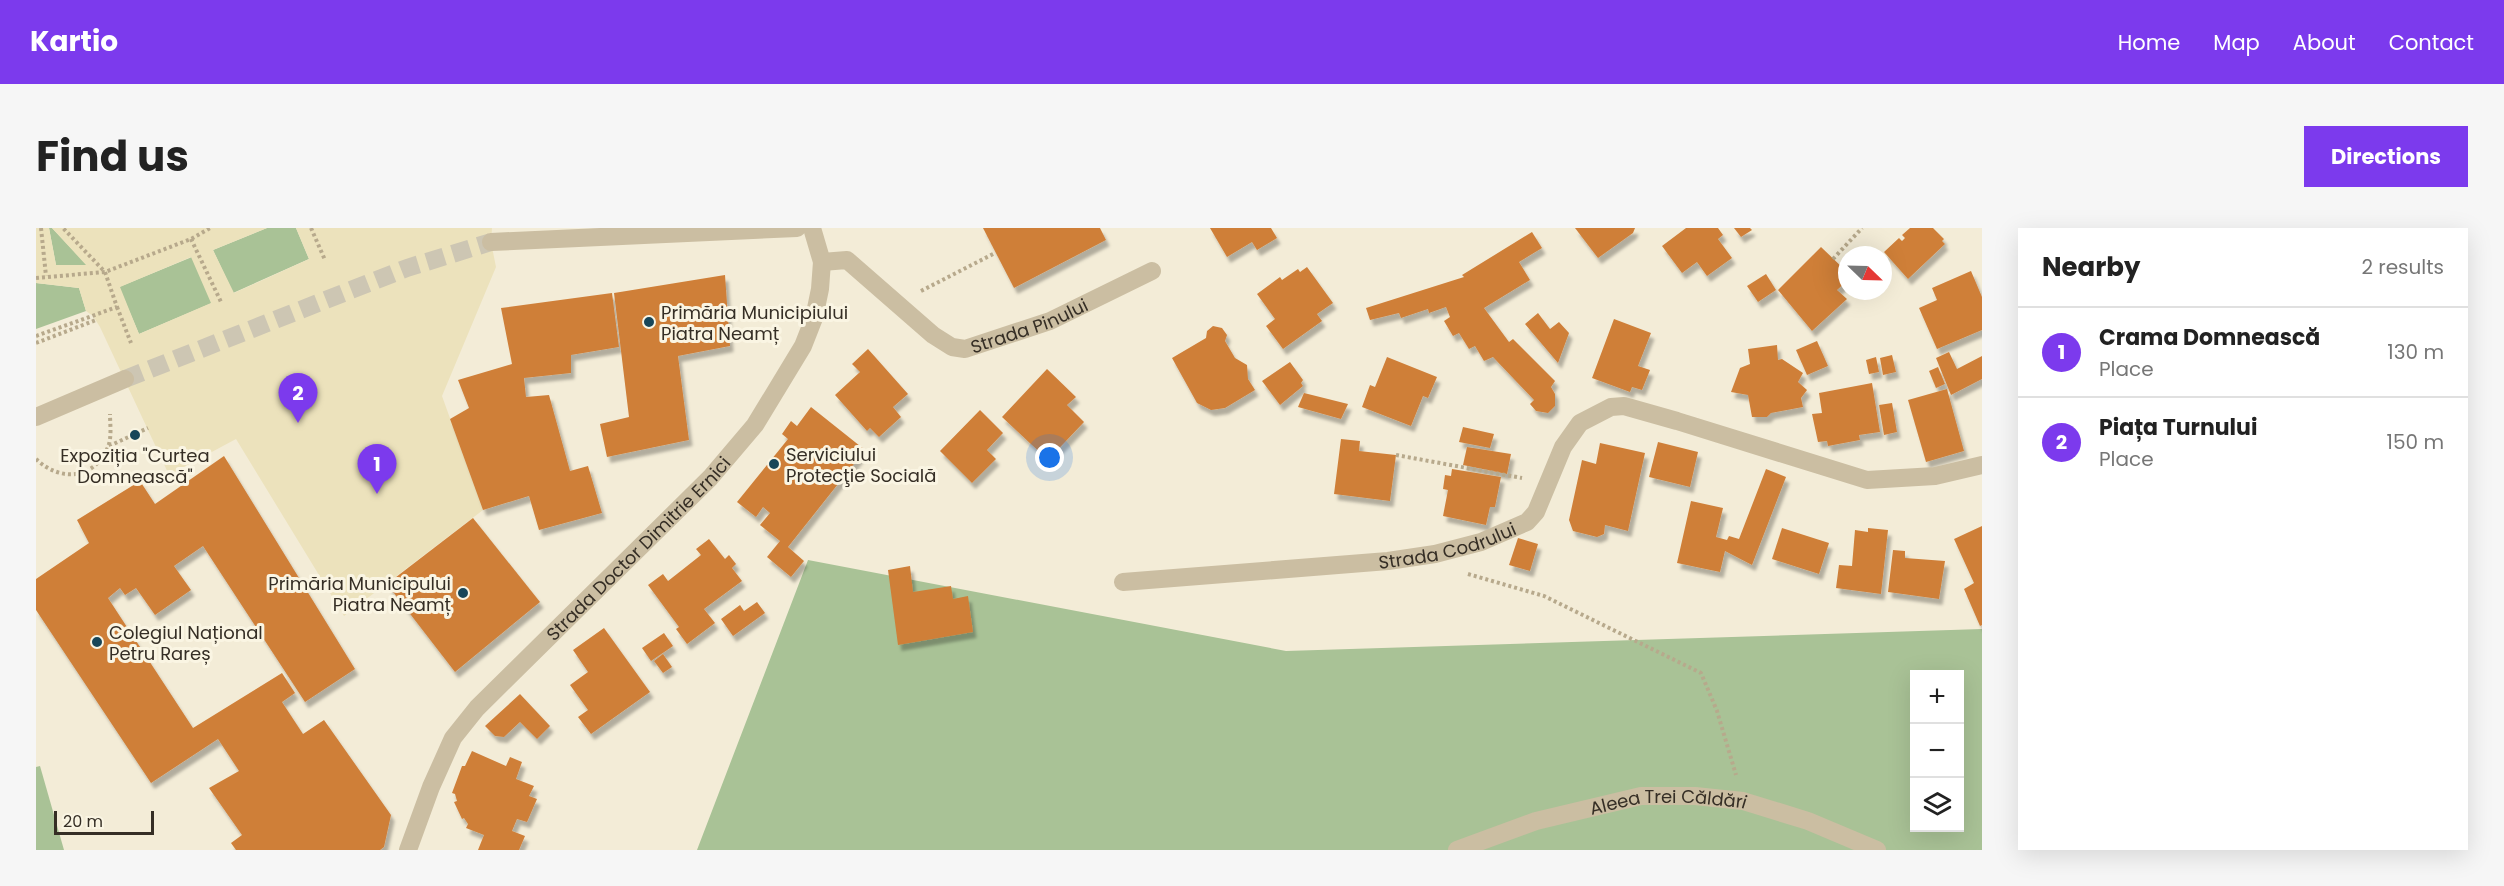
<!DOCTYPE html>
<html lang="en">
<head>
<meta charset="utf-8">
<style>
  :root { --surface:#fff; --page:#f6f6f6; --text:#222; --muted:#767676; --line:#e0e0e0; --accent:#7c3aed }
  body { margin:0; font-family:Poppins,sans-serif; background:var(--page); color:var(--text) }
  .controls { position:absolute; right:18px; bottom:18px; display:grid; overflow:hidden; border-radius:0px; box-shadow:0 6px 24px #0002 }
  .controls button { width:54px; height:54px; display:grid; place-items:center; padding:0; border:0; border-bottom:2px solid var(--line); background:var(--surface); color:var(--text); font:30px sans-serif }
  .compass { position:absolute; left:1802px; top:18px; width:54px; height:54px; border-radius:50%; background:var(--surface); box-shadow:0 6px 24px #0002; rotate:113deg }
  .scale { position:absolute; left:18px; bottom:15px; width:100px; box-sizing:border-box; padding-left:6px; border:3px solid #352e25; border-top:0; font-size:16px; line-height:21px; white-space:nowrap; color:#352e25; -webkit-text-stroke:4px #faf5e3; paint-order:stroke }
  .you { position:absolute; left:1014px; top:230px; width:21px; height:21px; margin:-15px; border:4px solid #fff; border-radius:50%; background:#1a73e8; box-shadow:0 0 0 9px #1a73e833 }
  .badge { display:grid; place-items:center; width:39px; height:39px; border-radius:50%; background:var(--accent); color:#fff; font-size:20px; font-weight:700 }
  .pin { position:absolute; translate:-50% -50px; filter:drop-shadow(0 2px 3px #0008) }
  .pin::after { content:''; position:absolute; top:32px; width:21px; height:18px; background:inherit; clip-path:polygon(0 0,100% 0,50% 100%) }
  .list { margin:0; padding:0; list-style:none }
  h2 { display:flex; justify-content:space-between; align-items:center; height:78px; margin:0; padding:0 24px; font-size:26px }
  h2 small { font-size:20px; font-weight:400; color:var(--muted) }
  .list li { display:grid; grid-template-columns:39px 1fr auto; gap:18px; align-items:center; box-sizing:border-box; height:90px; padding:0 24px; border-top:2px solid var(--line) }
  .list b { display:block; font-size:22px; white-space:nowrap }
  .list p { margin:0; font-size:20px; white-space:nowrap; color:var(--muted) }
  .list em { font-size:20px; font-style:normal; color:var(--muted) }
  .icon { flex:none; width:33px; height:33px; fill:none; stroke:currentColor; stroke-width:2; stroke-linecap:round; stroke-linejoin:round }
  .map { position:relative; flex:none; width:1946px; height:622px; overflow:hidden; border-radius:0px }
  header { display:flex; align-items:center; gap:36px; box-sizing:border-box; height:84px; padding:0 30px; background:var(--accent); color:#fff }
  header strong { font-size:28px }
  nav { display:flex; gap:33px; margin-inline-start:auto; font-size:21px }
  .intro { display:flex; align-items:center; justify-content:space-between; box-sizing:border-box; height:144px; padding:0 36px }
  h1 { margin:0; font-size:42px }
  .button { padding:15px 27px; border-radius:0px; background:var(--accent); color:#fff; font-size:21px; font-weight:700 }
  main { display:flex; gap:36px; padding:0 36px }
  aside { flex:1; background:var(--surface); border-radius:0px; box-shadow:0 6px 24px #0002 }
  .map>svg:first-child { display:block }
</style>
</head>
<body>
<header>
<strong>Kartio</strong>
<nav><a>Home</a><a>Map</a><a>About</a><a>Contact</a></nav>
</header>
<div class="intro"><h1>Find us</h1><a class="button">Directions</a></div>
<main>
<div class="map">
<svg width="1946" height="622" viewBox="0 0 1946 622">
  <defs>
    <filter id="shadow"><feDropShadow dx="3.5" dy="6" stdDeviation="1.5" flood-color="#0004"/></filter>
  </defs>
  <rect width="100%" height="100%" fill="#f3ecd7"/>
  <g fill="#a9c296" fill-rule="evenodd">
    <path d="M13 0H16L51 37H20Z"/>
    <path d="M231 0H260L273 31 197 65 177 22Z"/>
    <path d="M156 29 176 75 103 106 83 59Z"/>
    <path d="M0 55 43 60 50 83 0 101Z"/>
    <path d="M772 332 1250 423 1946 401V622H661ZM1878 446H1924V600H1878Z"/>
    <path d="M4 538 28 622H0V539Z"/>
  </g>
  <path fill="#ece2bc" fill-rule="evenodd" d="M0 0H13L20 37H50L16 0H231L177 22 198 65 273 31 260 0H456L455 14 460 39 406 168 447 282 308 388 200 211 133 247 64 99 57 88 50 83 43 60 0 55ZM155 29 175 75 103 106 84 59Z"/>
  <g fill="#cf7f39" filter="url(#shadow)">
    <path d="M947 0H1064L1070 12 978 60Z"/>
    <path d="M1174 0H1235L1241 10 1221 22 1216 14 1191 29Z"/>
    <path d="M1539 0H1599L1597 5 1562 30Z"/>
    <path d="M1650 0H1682L1687 7 1682 11 1696 30 1671 48 1661 34 1646 45 1626 18Z"/>
    <path d="M1698 0H1714L1716 2 1705 9Z"/>
    <path d="M1874 0H1897L1908 11 1906 13 1909 16 1872 51 1848 24 1863 10 1866 13 1869 10 1866 7Z"/>
    <path d="M1496 4 1506 20 1483 34 1494 52 1448 80 1473 114 1477 111 1519 153 1515 159 1519 166V178L1512 185 1500 183 1494 176 1498 172 1457 129 1448 133 1439 118 1433 121 1423 105 1417 108 1408 93 1414 89 1410 79 1393 85 1392 81 1365 90 1363 85 1334 92 1330 80 1428 49 1426 47Z"/>
    <path d="M1785 19 1809 42 1806 45 1811 53 1801 62 1811 71 1776 103 1742 62Z"/>
    <path d="M1271 39 1297 75 1281 86 1286 93 1247 121 1230 98 1239 91 1221 66 1244 49 1246 52 1262 41 1264 44Z"/>
    <path d="M1935 43 1946 69V102L1901 121 1883 80 1901 72 1896 60Z"/>
    <path d="M1730 46 1740 62 1722 74 1711 58Z"/>
    <path d="M689 47 694 118 642 128 653 212 571 229 564 196 593 189 578 65Z"/>
    <path d="M576 65 583 119 535 127V145L488 150 490 169 513 167 534 243 552 238 566 285 503 302 493 268 447 282 414 191 433 180 422 152 476 136 465 80Z"/>
    <path d="M1502 85 1514 101 1523 94 1533 105 1522 135 1489 96Z"/>
    <path d="M1578 91 1615 105 1602 138 1614 142 1606 162 1596 159 1594 164 1556 150Z"/>
    <path d="M1177 98 1186 100 1191 107 1189 113 1199 130 1211 137 1212 151 1219 162 1189 180 1175 182 1161 175 1136 130 1170 110 1171 103Z"/>
    <path d="M1781 113 1792 138 1771 147 1760 122Z"/>
    <path d="M1741 117 1742 132 1746 131 1767 145 1762 154 1771 162 1765 170 1767 179 1735 185 1731 189H1716L1712 167 1695 164 1704 140 1714 136 1712 121Z"/>
    <path d="M832 121 872 166 857 179 865 189 843 209 834 200 831 203 799 167 824 144 816 136Z"/>
    <path d="M1913 124 1921 141 1946 128V151L1915 167 1900 130Z"/>
    <path d="M1856 127 1860 144 1847 147 1844 130Z"/>
    <path d="M1351 129 1401 149 1392 170 1387 168 1375 198 1326 179 1334 157 1339 159Z"/>
    <path d="M1840 129 1843 144 1833 146 1830 132Z"/>
    <path d="M1254 134 1267 152 1265 155 1267 158 1244 177 1226 153Z"/>
    <path d="M1902 139 1909 156 1900 160 1893 143Z"/>
    <path d="M1011 141 1040 169 1031 177 1048 194 1012 232 966 189Z"/>
    <path d="M1836 155 1844 204 1823 207 1824 212 1792 218 1791 213 1782 214 1776 186 1786 185 1783 165Z"/>
    <path d="M1911 161 1928 223 1890 234 1872 172Z"/>
    <path d="M1268 165 1312 176 1305 191 1262 179Z"/>
    <path d="M1856 175 1861 204 1848 207 1843 177Z"/>
    <path d="M775 179 829 222 752 319 768 333 755 349 731 329 744 313 724 297 734 285 727 279 720 289 701 274 752 211 746 206 755 193 761 198Z"/>
    <path d="M944 182 967 205 951 222 960 231 936 255 904 223Z"/>
    <path d="M1427 199 1458 206 1454 220 1423 214Z"/>
    <path d="M1305 211 1324 213 1323 223 1360 227 1354 273 1298 266Z"/>
    <path d="M1622 214 1662 224 1654 259 1613 249Z"/>
    <path d="M1564 215 1609 225 1592 303 1569 297 1568 306 1561 309 1537 303 1533 292 1546 232 1560 236Z"/>
    <path d="M1431 219 1475 226 1471 246 1427 237Z"/>
    <path d="M188 228 319 441 269 474 167 318 138 338 155 362 119 387 100 360 89 367 84 360 72 370 157 500 246 445 259 465 246 474 267 506 288 492 355 587 348 619 344 622H200L195 615 206 607 173 560 203 543 182 511 115 555 0 382V351L53 315 41 292 104 253 119 276Z"/>
    <path d="M1416 241 1465 249 1459 279H1454L1450 297 1407 288 1412 262 1407 261 1409 247 1415 248Z"/>
    <path d="M1730 241 1750 249 1716 337 1689 323 1684 344 1641 335 1655 273 1687 280 1680 309 1691 312 1693 308 1703 311Z"/>
    <path d="M437 290 504 374 419 444 351 356Z"/>
    <path d="M1946 298V397L1944 398 1928 361 1938 355 1918 311Z"/>
    <path d="M1746 300 1793 315 1783 346 1736 331Z"/>
    <path d="M1832 300 1852 302 1845 366 1800 360 1803 337 1816 338 1819 302 1832 304Z"/>
    <path d="M1482 310 1502 316 1494 343 1473 337Z"/>
    <path d="M673 311 689 331 693 327 700 336 696 340 706 353 668 381 679 395 651 416 640 401 643 399 612 357 627 346 632 353 646 342 665 327 660 321Z"/>
    <path d="M1857 322 1869 323V330L1909 333 1903 371 1852 364Z"/>
    <path d="M874 338 877 364 915 358 917 371 932 368 937 404 862 417 852 342Z"/>
    <path d="M721 374 729 385 697 408 685 391 704 377 708 383Z"/>
    <path d="M568 400 614 464 555 506 542 489 552 482 534 457 552 444 537 422Z"/>
    <path d="M628 405 637 418 615 433 606 420Z"/>
    <path d="M627 426 636 439 627 445 618 433Z"/>
    <path d="M484 466 514 498 501 511 484 494 468 509 459 508 449 498Z"/>
    <path d="M436 523 470 538 474 529 486 534 480 551 498 558 493 568 501 571 491 594 481 591 476 603 489 608 483 622H442L448 607 430 600 432 596 428 590 426 591 418 574 421 573 419 566 416 565 426 538H429Z"/>
  </g>
  <g fill="none" stroke-linecap="round" stroke-linejoin="round">
    <path stroke="#cdc6b3" stroke-width="18" stroke-dasharray="18 9" stroke-linecap="butt" d="M89 151 371 40 455 14"/>
    <g stroke="#b7a98c" stroke-width="4" stroke-dasharray="3 3" stroke-linecap="butt">
      <path d="M5 0 10 48"/>
      <path d="M275 0 289 32"/>
      <path d="M155 11 186 76"/>
      <path d="M1797 31 1826 0"/>
      <path d="M0 50 69 44 155 11 174 0"/>
      <path d="M885 63 959 25"/>
      <path d="M81 79 95 115"/>
      <path d="M0 108 81 79 69 44 27 0"/>
      <path d="M0 115 60 92"/>
      <path d="M73 218 112 200"/>
      <path d="M1360 227 1486 250"/>
      <path d="M0 231C24 254 58 252 72 219 76 209 74 196 74 186"/>
      <path d="M1432 346 1508 368 1665 445 1681 483 1700 547"/>
    </g>
    <g stroke="#cbbea2" stroke-width="18">
      <path d="M455 14 761 0"/>
      <path id="s1" d="M786 34 811 32 897 107 916 119 929 121 1014 93 1116 43"/>
      <path d="M0 189 89 151"/>
      <path id="s2" d="M1087 354 1352 333 1399 326 1445 314 1491 294 1500 284 1527 219 1544 195 1575 179 1588 178 1641 193 1831 252 1899 248 1946 237"/>
      <path id="s3" d="M372 622 395 559 417 510 441 480 674 250 719 197 767 118 778 90 784 61 786 34 776 0"/>
      <path id="s4" d="M1421 622 1500 593 1605 568H1659L1707 573 1772 593 1841 622"/>
    </g>
  </g>
  <g fill="#184659" stroke="#faf5e3" stroke-width="2">
    <circle cx="613" cy="94" r="6"/>
    <circle cx="99" cy="207" r="6"/>
    <circle cx="738" cy="236" r="6"/>
    <circle cx="427" cy="365" r="6"/>
    <circle cx="61" cy="414" r="6"/>
  </g>
  <g text-anchor="middle" dominant-baseline="central" stroke-width="6" stroke-linejoin="round" paint-order="stroke">
    <g font-size="18" fill="#352e25" stroke="#faf5e3" text-anchor="start">
      <text x="625" y="84">Primăria Municipiului<tspan x="625" dy="21">Piatra Neamț</tspan></text>
      <text x="750" y="226">Serviciului<tspan x="750" dy="21">Protecţie Socială</tspan></text>
      <text x="99" y="227" text-anchor="middle">Expoziția "Curtea<tspan x="99" dy="21">Domnească"</tspan></text>
      <text x="415" y="355" text-anchor="end">Primăria Municipului<tspan x="415" dy="21">Piatra Neamț</tspan></text>
      <text x="73" y="404">Colegiul Național<tspan x="73" dy="21">Petru Rareș</tspan></text>
    </g>
    <g font-size="18" fill="#352e25" stroke="#faf5e3">
      <text stroke="none"><textPath href="#s1" startOffset="243">Strada Pinului</textPath></text>
      <text stroke="none"><textPath href="#s2" startOffset="327">Strada Codrului</textPath></text>
      <text stroke="none"><textPath href="#s3" startOffset="386">Strada Doctor Dimitrie Ernici</textPath></text>
      <text stroke="none"><textPath href="#s4" startOffset="219">Aleea Trei Căldări</textPath></text>
    </g>
  </g>
</svg>
<div class="controls">
<button>+</button>
<button>−</button>
<button><svg class="icon" aria-label="layers" viewBox="0 0 24 24"><path d="M12 4l9 5-9 5-9-5zM3 14l9 5 9-5"/></svg></button>
</div>
<svg class="compass" viewBox="-18 -18 36 36"><path d="M0-13l5 13h-10z" fill="#e53935"/><path d="M0 13l5-13h-10z" fill="#767676"/></svg>
<div class="scale">20 m</div>
<div class="you"></div>
<div class="pin badge" style="left:341px;top:266px">1</div>
<div class="pin badge" style="left:262px;top:195px">2</div>
</div>
<aside>
<h2>Nearby<small>2 results</small></h2>
<ul class="list">
<li><span class="badge">1</span><div><b>Crama Domnească</b><p>Place</p></div><em>130 m</em></li>
<li><span class="badge">2</span><div><b>Piața Turnului</b><p>Place</p></div><em>150 m</em></li>
</ul>
</aside>
</main>
</body>
</html>
